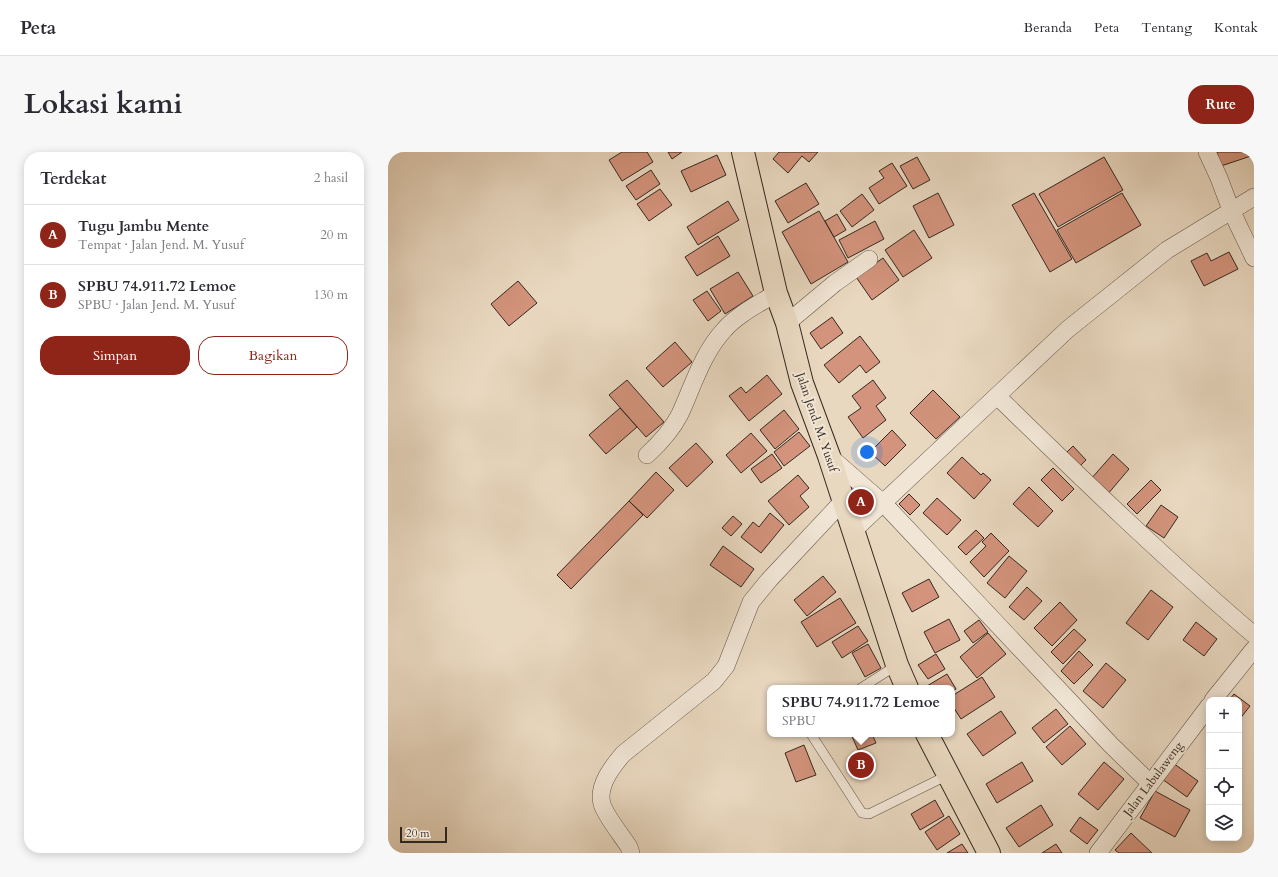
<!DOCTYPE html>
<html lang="id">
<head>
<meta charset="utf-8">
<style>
  :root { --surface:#fff; --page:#f7f7f7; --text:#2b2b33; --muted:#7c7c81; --line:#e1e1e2; --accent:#8f2418 }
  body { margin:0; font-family:Cardo,serif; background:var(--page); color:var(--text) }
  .controls { position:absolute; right:12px; bottom:12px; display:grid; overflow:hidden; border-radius:8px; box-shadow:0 2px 10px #0003 }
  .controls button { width:36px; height:36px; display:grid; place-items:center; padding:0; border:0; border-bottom:1px solid var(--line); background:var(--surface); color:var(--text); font:20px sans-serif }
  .scale { position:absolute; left:12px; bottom:10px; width:47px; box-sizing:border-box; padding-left:4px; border:2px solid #342920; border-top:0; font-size:11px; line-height:14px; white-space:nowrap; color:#342920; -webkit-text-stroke:3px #f1e6d6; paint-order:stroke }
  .you { position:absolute; left:479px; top:300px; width:14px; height:14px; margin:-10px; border:3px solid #fff; border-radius:50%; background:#1a73e8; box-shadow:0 0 0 6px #1a73e833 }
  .badge { display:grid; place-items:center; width:26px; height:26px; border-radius:50%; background:var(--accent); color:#fff; font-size:13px; font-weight:700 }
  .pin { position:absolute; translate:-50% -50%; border:2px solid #fff; box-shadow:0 1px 4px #0006 }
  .popup { position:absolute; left:379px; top:533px; width:188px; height:52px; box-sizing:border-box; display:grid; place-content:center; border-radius:8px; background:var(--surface); filter:drop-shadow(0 1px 3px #0005); font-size:13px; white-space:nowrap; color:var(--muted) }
  .popup b { font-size:15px; color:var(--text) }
  .popup::after { content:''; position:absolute; left:50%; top:100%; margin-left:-8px; border:8px solid transparent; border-top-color:var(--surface) }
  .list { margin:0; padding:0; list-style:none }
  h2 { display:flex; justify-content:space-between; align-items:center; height:52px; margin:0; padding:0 16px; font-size:17px }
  h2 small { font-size:13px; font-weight:400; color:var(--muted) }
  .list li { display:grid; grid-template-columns:26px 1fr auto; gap:12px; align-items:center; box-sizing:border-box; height:60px; padding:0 16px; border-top:1px solid var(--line) }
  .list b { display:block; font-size:15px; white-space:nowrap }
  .list p { margin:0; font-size:13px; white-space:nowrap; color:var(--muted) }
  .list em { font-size:13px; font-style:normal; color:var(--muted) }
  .actions { display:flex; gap:8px; padding:12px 16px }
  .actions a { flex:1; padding:9px 0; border:1px solid var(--accent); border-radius:16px; text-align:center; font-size:14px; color:var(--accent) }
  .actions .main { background:var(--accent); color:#fff }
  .icon { flex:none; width:22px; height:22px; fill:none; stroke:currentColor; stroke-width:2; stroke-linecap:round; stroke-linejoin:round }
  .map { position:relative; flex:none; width:866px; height:701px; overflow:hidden; border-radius:16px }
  header { display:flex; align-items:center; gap:24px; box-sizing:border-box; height:56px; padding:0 20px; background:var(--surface); border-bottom:1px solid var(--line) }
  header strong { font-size:19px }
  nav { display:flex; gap:22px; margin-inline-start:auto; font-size:14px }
  .intro { display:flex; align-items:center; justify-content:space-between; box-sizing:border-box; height:96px; padding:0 24px }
  h1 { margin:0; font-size:28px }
  .button { padding:10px 18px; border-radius:16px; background:var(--accent); color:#fff; font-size:14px; font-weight:700 }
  main { display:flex; gap:24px; padding:0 24px }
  aside { flex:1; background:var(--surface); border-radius:16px; box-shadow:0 2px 10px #0003 }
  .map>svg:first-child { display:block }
</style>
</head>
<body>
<header>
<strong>Peta</strong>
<nav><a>Beranda</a><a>Peta</a><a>Tentang</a><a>Kontak</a></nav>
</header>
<div class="intro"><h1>Lokasi kami</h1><a class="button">Rute</a></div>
<main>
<aside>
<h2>Terdekat<small>2 hasil</small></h2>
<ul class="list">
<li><span class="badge">A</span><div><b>Tugu Jambu Mente</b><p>Tempat · Jalan Jend. M. Yusuf</p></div><em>20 m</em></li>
<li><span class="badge">B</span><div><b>SPBU 74.911.72 Lemoe</b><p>SPBU · Jalan Jend. M. Yusuf</p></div><em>130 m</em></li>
</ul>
<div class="actions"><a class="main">Simpan</a><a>Bagikan</a></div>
</aside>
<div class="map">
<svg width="866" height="701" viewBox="0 0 866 701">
  <rect width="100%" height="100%" fill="#e9d8c0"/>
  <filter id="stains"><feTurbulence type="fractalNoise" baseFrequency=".005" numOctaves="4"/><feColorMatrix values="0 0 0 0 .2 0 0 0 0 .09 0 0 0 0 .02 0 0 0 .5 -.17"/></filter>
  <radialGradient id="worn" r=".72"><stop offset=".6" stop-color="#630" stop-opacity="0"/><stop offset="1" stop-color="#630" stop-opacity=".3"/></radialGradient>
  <g fill="#d3937c" stroke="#342920">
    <path d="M234 0H259L265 10 234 29 221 8Z"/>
    <path d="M280 0H294L284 7Z"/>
    <path d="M391 0H430L421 10 414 4 400 21 385 7Z"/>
    <path d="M829 0H866V3L833 14Z"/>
    <path d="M329 3 338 23 303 40 293 19Z"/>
    <path d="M529 5 542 28 525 37 512 14Z"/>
    <path d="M716 5 735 38 670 75 651 42Z"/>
    <path d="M504 11 519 34 491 52 481 36 496 26 491 19Z"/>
    <path d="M263 18 272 32 248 48 238 34Z"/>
    <path d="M418 31 431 52 400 71 387 49Z"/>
    <path d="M272 37 284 53 261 69 249 52Z"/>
    <path d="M550 41 566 73 541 86 525 54Z"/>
    <path d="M646 41 684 107 662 120 624 53Z"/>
    <path d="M734 41 753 73 688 111 669 78Z"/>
    <path d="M474 42 486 58 464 75 452 59Z"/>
    <path d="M340 49 351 68 310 93 299 75Z"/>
    <path d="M431 59 460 110 423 132 394 80Z"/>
    <path d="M449 62 458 78 446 85 437 69Z"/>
    <path d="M487 69 496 87 460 106 451 88Z"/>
    <path d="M526 78 544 106 515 125 497 98Z"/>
    <path d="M330 84 342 104 309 124 297 105Z"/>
    <path d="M841 100 850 117 816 134 803 109 819 101 823 109Z"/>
    <path d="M495 106 511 128 484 148 468 125Z"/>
    <path d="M350 120 365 144 337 162 322 137Z"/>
    <path d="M130 129 149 151 121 174 103 152Z"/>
    <path d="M319 139 333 159 320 169 305 148Z"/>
    <path d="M444 165 455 181 433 197 422 181Z"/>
    <path d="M472 184 492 210 478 221 472 213 451 231 436 213Z"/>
    <path d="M287 190 304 210 275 235 258 216Z"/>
    <path d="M379 223 394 242 361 269 341 244 353 235 358 241Z"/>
    <path d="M239 228 276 270 258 285 221 243Z"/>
    <path d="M485 228 498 246 488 254 498 268 475 286 460 265 473 256 464 244Z"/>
    <path d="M545 238 572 265 548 287 522 261Z"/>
    <path d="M232 256 249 275 218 302 201 283Z"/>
    <path d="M396 258 411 277 387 297 372 278Z"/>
    <path d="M504 278 518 293 497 314 482 300Z"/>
    <path d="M411 280 422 294 396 314 386 300Z"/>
    <path d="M363 281 379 299 353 321 338 303Z"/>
    <path d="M308 291 325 310 299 335 281 316Z"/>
    <path d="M685 294 698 308 689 317 676 303Z"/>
    <path d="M384 302 394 316 373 331 363 317Z"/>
    <path d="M725 302 741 317 719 343 702 328Z"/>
    <path d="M574 305 593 323 595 321 603 328 586 347 559 321Z"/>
    <path d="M665 316 686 337 674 349 653 328Z"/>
    <path d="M268 320 286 338 259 366 241 349Z"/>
    <path d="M410 323 421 336 412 344 421 355 401 373 380 349Z"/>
    <path d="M763 328 773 338 749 362 739 352Z"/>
    <path d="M641 335 665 359 650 375 625 352Z"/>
    <path d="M521 342 532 353 522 363 511 352Z"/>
    <path d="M549 346 573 368 559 383 535 361Z"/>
    <path d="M241 349 255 363 183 437 169 423Z"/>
    <path d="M773 353 790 365 776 386 758 374Z"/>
    <path d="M382 361 396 373 373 401 353 385 365 370 371 375Z"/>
    <path d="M345 364 354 372 343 384 334 376Z"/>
    <path d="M588 378 596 386 578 403 570 395Z"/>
    <path d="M603 381 621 399 596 425 582 410 598 394 594 390Z"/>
    <path d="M335 394 366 417 353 435 322 413Z"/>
    <path d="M621 404 639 419 617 446 599 431Z"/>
    <path d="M435 424 448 440 419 464 406 448Z"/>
    <path d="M541 427 551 445 524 460 514 441Z"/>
    <path d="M639 435 654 449 636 468 621 455Z"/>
    <path d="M763 438 785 455 760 488 738 471Z"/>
    <path d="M452 446 468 471 429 495 413 470Z"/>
    <path d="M672 450 689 468 664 494 646 476Z"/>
    <path d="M561 467 572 488 547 501 536 480Z"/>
    <path d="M591 468 600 480 585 491 576 479Z"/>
    <path d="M808 470 829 487 816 504 795 488Z"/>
    <path d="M470 474 480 489 454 506 444 490Z"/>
    <path d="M686 477 698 488 675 512 663 500Z"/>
    <path d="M600 481 618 502 589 526 572 505Z"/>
    <path d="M480 492 493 516 477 525 464 501Z"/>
    <path d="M691 499 705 513 686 532 673 519Z"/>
    <path d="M548 502 557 517 540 527 530 513Z"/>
    <path d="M718 511 738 528 715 556 695 539Z"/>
    <path d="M559 522 568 537 564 540V536H540L539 534Z"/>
    <path d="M594 525 607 545 573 567 564 553V544Z"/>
    <path d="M846 542 862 554 851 568V548H841Z"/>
    <path d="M668 557 680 572 656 591 644 576Z"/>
    <path d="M613 559 628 581 595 604 579 582Z"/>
    <path d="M682 574 698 592 674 613 658 595Z"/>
    <path d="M463 582H484L488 591 470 598Z"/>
    <path d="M416 593 428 623 408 630 397 601Z"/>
    <path d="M634 610 645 629 609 651 598 632Z"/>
    <path d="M716 610 736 627 710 658 690 642Z"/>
    <path d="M785 611 810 629 799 645 774 627Z"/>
    <path d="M767 639 802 658 787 685 752 666Z"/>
    <path d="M547 648 556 664 532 678 523 662Z"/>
    <path d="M653 653 665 673 631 695 618 676Z"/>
    <path d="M561 664 572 682 549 698 537 680Z"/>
    <path d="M692 665 710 678 699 692 682 679Z"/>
    <path d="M743 681 764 701H731L727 698Z"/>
    <path d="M574 692 580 701H559Z"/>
    <path d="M668 692 674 701H654Z"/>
  </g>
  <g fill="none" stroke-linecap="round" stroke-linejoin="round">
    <g stroke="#615548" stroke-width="10">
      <g id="service">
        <path d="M473 536 509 513"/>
        <path d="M423 582 474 661 481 662 560 623"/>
      </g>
    </g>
    <g stroke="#615548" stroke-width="18">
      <g id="minor">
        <path d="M819 0 831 26 843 58 866 106"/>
        <path d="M399 171 447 131 481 107"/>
        <path d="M609 244C693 326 777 407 866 483"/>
        <path d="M259 303C272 291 284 278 292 262 305 234 314 202 336 178 350 162 371 152 388 141"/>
        <path d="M441 304 496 352 723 593 762 631"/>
        <path d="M465 379 680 177 779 98 866 45"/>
        <path d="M825 548 866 497"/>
        <path d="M243 701 241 695C234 684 217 663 214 652 209 634 224 615 235 602L326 529 338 514 363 450 381 428 456 348"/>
        <path d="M710 701 821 554"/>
      </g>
    </g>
    <g stroke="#342920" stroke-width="24">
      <g id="trunk">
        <path d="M355 0 388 141 399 171 414 231 441 304 509 513 519 536"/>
        <path d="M539 582 601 701"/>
      </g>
    </g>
    <use href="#service" stroke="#f1e6d6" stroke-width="9"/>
    <use href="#minor" stroke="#f1e6d6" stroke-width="17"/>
    <use href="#trunk" stroke="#e9d8c0" stroke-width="22"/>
  </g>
  <g text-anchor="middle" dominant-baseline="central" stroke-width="4" stroke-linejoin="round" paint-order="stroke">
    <g font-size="12" fill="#342920" stroke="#f1e6d6">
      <text transform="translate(429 270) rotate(71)">Jalan Jend. M. Yusuf</text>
      <text transform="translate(765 627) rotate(-53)">Jalan Labulaweng</text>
    </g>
  </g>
  <rect width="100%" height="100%" filter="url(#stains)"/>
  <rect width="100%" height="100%" fill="url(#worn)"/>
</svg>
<div class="controls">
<button>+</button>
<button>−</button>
<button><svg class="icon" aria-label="locate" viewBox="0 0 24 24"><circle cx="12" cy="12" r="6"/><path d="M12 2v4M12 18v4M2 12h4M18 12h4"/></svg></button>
<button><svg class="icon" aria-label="layers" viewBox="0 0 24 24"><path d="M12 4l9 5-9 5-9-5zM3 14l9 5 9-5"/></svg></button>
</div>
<div class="scale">20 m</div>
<div class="you"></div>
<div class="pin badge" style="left:473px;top:350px">A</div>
<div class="pin badge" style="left:473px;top:613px">B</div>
<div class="popup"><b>SPBU 74.911.72 Lemoe</b>SPBU</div>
</div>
</main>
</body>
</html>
